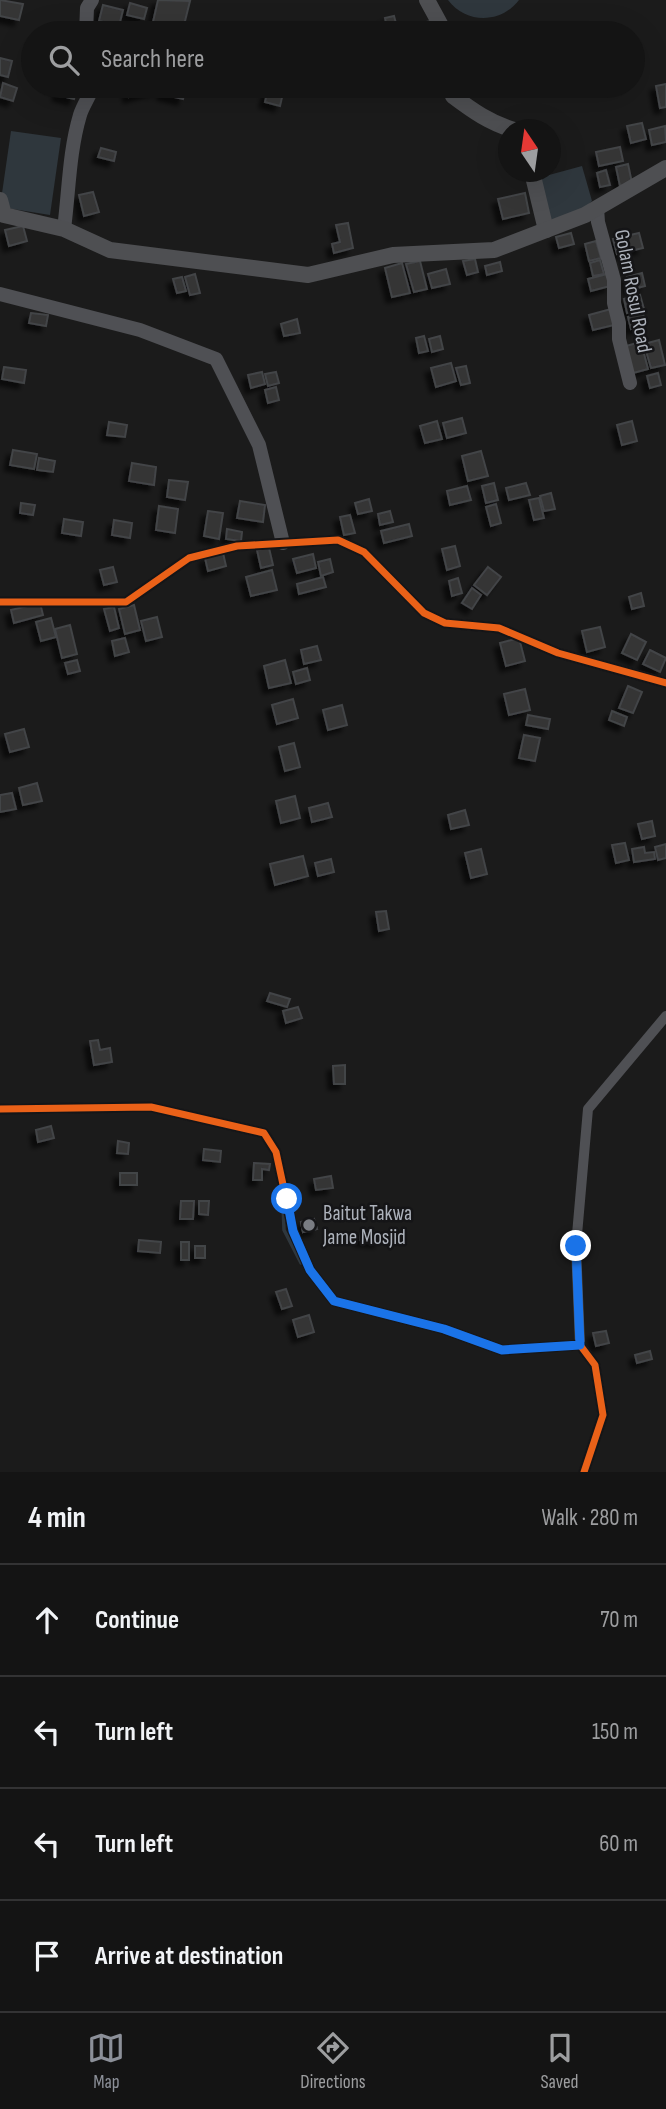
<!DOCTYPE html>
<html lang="en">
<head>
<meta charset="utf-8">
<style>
  :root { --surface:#141414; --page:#212122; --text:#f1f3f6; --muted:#9d9ea0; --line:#333334; --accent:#8c9099 }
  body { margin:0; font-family:"Sofia Sans Condensed",sans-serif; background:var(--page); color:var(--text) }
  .compass { position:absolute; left:498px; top:119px; width:63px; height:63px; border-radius:50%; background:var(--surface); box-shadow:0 7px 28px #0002; rotate:347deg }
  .stop { position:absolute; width:21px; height:21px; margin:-16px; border:5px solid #1a73e8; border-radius:50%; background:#fff }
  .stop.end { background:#1a73e8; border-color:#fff; box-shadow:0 2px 7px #0008 }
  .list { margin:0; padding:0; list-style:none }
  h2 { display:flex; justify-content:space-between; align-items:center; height:91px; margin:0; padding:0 28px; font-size:30px }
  h2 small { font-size:23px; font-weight:400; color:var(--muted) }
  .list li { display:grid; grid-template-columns:46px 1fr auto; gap:21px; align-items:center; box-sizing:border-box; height:112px; padding:0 28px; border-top:2px solid var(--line) }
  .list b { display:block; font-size:26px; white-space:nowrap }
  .list em { font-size:23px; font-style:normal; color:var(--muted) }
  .icon { flex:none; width:38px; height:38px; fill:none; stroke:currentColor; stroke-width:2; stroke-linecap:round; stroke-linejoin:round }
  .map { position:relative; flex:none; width:666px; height:1472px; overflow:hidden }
  .search { position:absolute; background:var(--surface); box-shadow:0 7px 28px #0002; left:21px; right:21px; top:21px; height:77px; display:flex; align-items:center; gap:18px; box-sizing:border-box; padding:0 24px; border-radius:38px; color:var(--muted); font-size:26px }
  .sheet { height:539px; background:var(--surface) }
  nav { display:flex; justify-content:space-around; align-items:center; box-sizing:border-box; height:98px; border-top:2px solid var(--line); background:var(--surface); font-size:19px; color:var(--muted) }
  nav a { display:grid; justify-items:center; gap:4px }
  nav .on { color:var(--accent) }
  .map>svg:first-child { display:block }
</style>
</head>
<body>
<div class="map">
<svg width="666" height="1472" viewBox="0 0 666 1472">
  <defs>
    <filter id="shadow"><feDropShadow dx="-5.5" dy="5.5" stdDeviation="2" flood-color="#0009"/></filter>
  </defs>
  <rect width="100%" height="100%" fill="#1b1b1b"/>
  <g fill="#2f373d">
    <path d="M448 0H519C501 24 466 24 448 0Z"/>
    <path d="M11 131 61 138 50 215 0 207Z"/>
    <path d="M582 166 592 201 582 211 550 220 538 178Z"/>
  </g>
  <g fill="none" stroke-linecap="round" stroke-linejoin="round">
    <path stroke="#2f373d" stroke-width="3.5" d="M283 1205 284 1230 301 1263"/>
  </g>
  <g fill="#343435" stroke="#434447" stroke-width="2" filter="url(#shadow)">
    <path d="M0 0 23 4 19 20 0 16Z"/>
    <path d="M158 0 190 1 183 29 153 22Z"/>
    <path d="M130 3 147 8 144 19 127 15Z"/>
    <path d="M103 5 123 10 119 26 99 21Z"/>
    <path d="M394 16 398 31 388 33 385 18Z"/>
    <path d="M431 21 434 33H406L404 27Z"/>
    <path d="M0 58 12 61 8 77 0 75Z"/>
    <path d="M3 83 17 88 13 101 0 97Z"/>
    <path d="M666 84V107L660 108 656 86Z"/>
    <path d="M60 86 77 87 74 99 58 95Z"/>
    <path d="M127 86H156L157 90 129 97Z"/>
    <path d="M164 86H186L183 99 162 94Z"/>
    <path d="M268 89 283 93 280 106 265 102Z"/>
    <path d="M642 123 646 139 631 143 627 126Z"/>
    <path d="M665 126 666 142 652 145 649 130Z"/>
    <path d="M620 147 623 161 599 166 596 152Z"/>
    <path d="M101 148 116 152 114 161 98 157Z"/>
    <path d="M628 164 632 183 620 186 616 167Z"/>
    <path d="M606 170 610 185 600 187 597 173Z"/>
    <path d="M93 192 99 212 84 216 79 195Z"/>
    <path d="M525 193 529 213 503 219 498 199Z"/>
    <path d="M348 223 353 248 334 253 332 244 340 242 336 225Z"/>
    <path d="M23 226 27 241 9 246 5 230Z"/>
    <path d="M571 233 574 244 559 248 556 237Z"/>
    <path d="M639 233 643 248 617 254 613 239Z"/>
    <path d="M596 241 601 258 589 261 585 244Z"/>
    <path d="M475 259 478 272 467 275 463 261Z"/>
    <path d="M600 260 604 274 593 276 590 263Z"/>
    <path d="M420 261 427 289 414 292 406 264Z"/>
    <path d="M500 262 502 271 487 275 485 266Z"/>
    <path d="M402 263 410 293 392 297 385 268Z"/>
    <path d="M446 269 450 284 432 288 428 274Z"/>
    <path d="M642 273 645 286 630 290 627 277Z"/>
    <path d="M195 274 200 293 190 295 185 277Z"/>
    <path d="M607 274 610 286 591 291 588 279Z"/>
    <path d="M182 277 186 291 177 293 173 279Z"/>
    <path d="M640 295 644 309 627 313 624 299Z"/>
    <path d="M611 309 614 325 593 330 589 315Z"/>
    <path d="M31 313 48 315 46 326 29 323Z"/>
    <path d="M643 313 646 325 631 329 628 317Z"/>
    <path d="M297 319 300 333 284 336 281 324Z"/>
    <path d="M424 336 428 351 419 353 416 338Z"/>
    <path d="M440 336 443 349 432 352 429 339Z"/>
    <path d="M659 340 665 365 651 368 644 344Z"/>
    <path d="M641 342 648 369 633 373 626 346Z"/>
    <path d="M451 363 456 381 436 387 431 368Z"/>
    <path d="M466 366 470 383 461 385 456 368Z"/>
    <path d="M4 367 26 370 24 383 2 379Z"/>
    <path d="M262 372 265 384 251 388 248 375Z"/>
    <path d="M276 372 279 383 268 386 265 374Z"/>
    <path d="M658 373 661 385 650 388 647 376Z"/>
    <path d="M276 387 279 400 268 403 265 390Z"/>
    <path d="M462 418 466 433 447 438 443 423Z"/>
    <path d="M437 421 442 439 425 443 420 426Z"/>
    <path d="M632 421 637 441 622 445 617 425Z"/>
    <path d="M109 422 127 425 125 437 107 435Z"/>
    <path d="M13 450 37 454 34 469 10 465Z"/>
    <path d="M481 451 488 476 468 481 462 456Z"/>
    <path d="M39 458 55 461 53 472 37 470Z"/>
    <path d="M132 463 156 467 154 485 129 481Z"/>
    <path d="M169 480 188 482 185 500 167 497Z"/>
    <path d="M494 483 498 500 486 503 482 486Z"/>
    <path d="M526 483 530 495 509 500 506 488Z"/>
    <path d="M467 486 471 500 450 505 447 491Z"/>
    <path d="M551 493 555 509 544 511 540 496Z"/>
    <path d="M539 498 544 518 534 520 529 500Z"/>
    <path d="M369 499 372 511 358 514 355 503Z"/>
    <path d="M240 501 265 505 263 522 237 518Z"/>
    <path d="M21 503 35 505 33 515 20 513Z"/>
    <path d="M496 504 501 523 491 526 486 507Z"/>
    <path d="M159 506 178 509 175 533 156 530Z"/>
    <path d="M208 511 223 513 219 539 204 536Z"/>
    <path d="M390 511 393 522 380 525 378 514Z"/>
    <path d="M350 515 355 533 344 535 340 517Z"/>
    <path d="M64 519 83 522 81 536 62 533Z"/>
    <path d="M114 520 132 523 130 538 112 535Z"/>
    <path d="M409 524 412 536 384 543 381 531Z"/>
    <path d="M227 529 242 532 241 541 226 539Z"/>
    <path d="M455 546 460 566 447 570 442 549Z"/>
    <path d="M269 548 273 565 261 568 257 550Z"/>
    <path d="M223 553 226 566 208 571 205 558Z"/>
    <path d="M313 554 316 568 297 573 293 559Z"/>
    <path d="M330 559 333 572 321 576 318 562Z"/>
    <path d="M113 567 117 582 104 585 100 570Z"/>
    <path d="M488 567 501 577 487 595 474 585Z"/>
    <path d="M272 570 277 590 251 596 246 577Z"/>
    <path d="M323 577 326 587 299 594 297 584Z"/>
    <path d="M458 578 462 593 452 596 449 581Z"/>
    <path d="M472 588 481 595 472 609 462 603Z"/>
    <path d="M641 593 644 606 632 609 629 597Z"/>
    <path d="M40 603 43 615 14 623 11 610Z"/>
    <path d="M134 605 140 630 125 634 119 609Z"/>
    <path d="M114 607 119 628 110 631 104 609Z"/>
    <path d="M157 617 162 637 146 641 141 621Z"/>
    <path d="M51 618 56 637 41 641 36 622Z"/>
    <path d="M70 625 77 654 62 658 55 629Z"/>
    <path d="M600 627 605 647 587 652 582 631Z"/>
    <path d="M631 634 646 642 637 660 622 653Z"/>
    <path d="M125 638 129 652 115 656 112 641Z"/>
    <path d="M519 638 525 661 506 666 500 643Z"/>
    <path d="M317 646 321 660 304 664 301 650Z"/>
    <path d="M650 650 666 658 660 672 643 664Z"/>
    <path d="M77 660 80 671 68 674 65 663Z"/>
    <path d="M285 660 291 683 269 688 264 666Z"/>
    <path d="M307 668 310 680 296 684 293 672Z"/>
    <path d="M628 686 642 692 633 713 619 708Z"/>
    <path d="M525 689 530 710 509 715 504 694Z"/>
    <path d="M293 699 298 718 277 724 272 705Z"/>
    <path d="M342 705 347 725 328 730 323 710Z"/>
    <path d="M612 711 627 717 624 726 609 720Z"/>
    <path d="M528 715 550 719 548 729 526 725Z"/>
    <path d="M24 729 29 747 10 752 5 734Z"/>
    <path d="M524 735 540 738 535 761 519 758Z"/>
    <path d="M294 743 300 767 285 771 279 747Z"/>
    <path d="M37 783 42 801 23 805 19 788Z"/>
    <path d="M12 793 16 809 0 812V795Z"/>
    <path d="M295 796 300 818 281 823 276 801Z"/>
    <path d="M328 803 332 817 312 822 309 808Z"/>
    <path d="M465 810 469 825 451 829 448 815Z"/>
    <path d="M652 821 655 836 642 839 638 824Z"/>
    <path d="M625 843 629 860 616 863 612 845Z"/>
    <path d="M666 844V858L658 860 655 847Z"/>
    <path d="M644 847 645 853 654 852 655 859 634 862 632 849Z"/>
    <path d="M481 849 487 874 471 878 465 853Z"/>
    <path d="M303 856 308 876 275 885 270 864Z"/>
    <path d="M331 859 334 872 318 876 315 863Z"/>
    <path d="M386 911 389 929 379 931 376 912Z"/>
    <path d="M270 993 290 999 287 1007 267 1001Z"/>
    <path d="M298 1007 302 1018 286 1023 283 1011Z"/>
    <path d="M98 1040 100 1050 110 1048 112 1062 94 1065 90 1041Z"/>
    <path d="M345 1065V1084H334L333 1066Z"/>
    <path d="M51 1126 54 1138 38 1142 36 1130Z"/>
    <path d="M118 1141 129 1143 128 1154 117 1153Z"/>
    <path d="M204 1149 221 1151 220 1162 203 1160Z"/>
    <path d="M254 1163 270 1164 269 1170 262 1169V1180H253Z"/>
    <rect x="120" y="1173" width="17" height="12"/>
    <path d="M331 1176 333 1188 316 1190 314 1179Z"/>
    <path d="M181 1201H194L193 1219H180Z"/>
    <path d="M199 1201H209L208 1215 199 1214Z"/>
    <path d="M314 1219 317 1229 303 1232 301 1222Z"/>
    <path d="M314 1219 317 1229 303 1232 301 1222Z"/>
    <path d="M361 1231 380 1233 379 1242 360 1240Z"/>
    <path d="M139 1240 161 1242 160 1253 138 1251Z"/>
    <rect x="181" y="1242" width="8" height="18"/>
    <rect x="195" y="1246" width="10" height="12"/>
    <path d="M286 1289 292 1306 282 1309 276 1292Z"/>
    <path d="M309 1315 314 1332 298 1337 293 1320Z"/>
    <path d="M606 1331 609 1343 596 1346 593 1333Z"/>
    <path d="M650 1351 652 1359 637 1363 635 1355Z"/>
  </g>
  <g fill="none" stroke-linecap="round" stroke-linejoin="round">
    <g stroke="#4f5054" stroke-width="10">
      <path d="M0 602H126L189 558 237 546 338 540 364 552 424 613 445 623 499 628 558 653 666 683"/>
      <path d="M0 1109 151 1107 264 1133 276 1152 293 1231 310 1270 334 1301 444 1329 502 1350 580 1345 595 1365 603 1415 584 1472"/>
      <path d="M580 1345 576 1246 588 1109 666 1016"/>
    </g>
    <g stroke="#4f5054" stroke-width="14">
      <path d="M86 33 87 8 92 0"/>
      <path d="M597 208 598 222 614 280V303L619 323V339L630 383"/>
      <path d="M64 229C69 191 69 152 80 115 83 105 90 96 93 86"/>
      <path d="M0 294 140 330 216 359 259 445 283 543"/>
    </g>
    <g stroke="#4e4f52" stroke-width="16">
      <path d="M427 0 445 33"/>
      <path d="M453 86V96C473 111 490 123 514 130"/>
      <path d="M532 172 546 230"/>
      <path d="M0 200 4 215 64 229 110 250 308 275 393 255 494 250 585 215 666 168"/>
    </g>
    <g stroke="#151517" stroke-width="11">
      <g id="cycleway">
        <path d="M0 602H126L189 558 237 546 338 540 364 552 424 613 445 623 499 628 558 653 666 683"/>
        <path d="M0 1109 151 1107 264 1133 276 1152 293 1231 310 1270 334 1301 444 1329 502 1350 580 1345 595 1365 603 1415 584 1472"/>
      </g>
    </g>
    <use href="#cycleway" stroke="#ea6118" stroke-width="7"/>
  </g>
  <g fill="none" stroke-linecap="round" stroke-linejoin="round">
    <path stroke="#1a73e8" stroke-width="9" d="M287 1199 293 1231 310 1270 334 1301 444 1329 502 1350 580 1345 576 1246"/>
  </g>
  <circle fill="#7a7d83" stroke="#151517" stroke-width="2.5" cx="309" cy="1225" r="7"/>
  <g text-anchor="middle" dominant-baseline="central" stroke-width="5" stroke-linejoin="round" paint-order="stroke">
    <g font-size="21" fill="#adb2bb" stroke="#151517">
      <text transform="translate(633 291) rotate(79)">Golam Rosul Road</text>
    </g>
    <g font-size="21" fill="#adb2bb" stroke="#151517" text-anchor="start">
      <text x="323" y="1213">Baitut Takwa<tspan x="323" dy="24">Jame Mosjid</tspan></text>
    </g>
  </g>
</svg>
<svg class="compass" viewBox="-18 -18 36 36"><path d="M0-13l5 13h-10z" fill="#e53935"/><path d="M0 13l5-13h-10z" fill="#9d9ea0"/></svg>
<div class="stop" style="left:287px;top:1199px"></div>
<div class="stop end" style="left:576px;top:1246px"></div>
<div class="search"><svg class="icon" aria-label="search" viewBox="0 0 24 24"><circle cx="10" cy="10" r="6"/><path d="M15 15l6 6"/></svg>Search here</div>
</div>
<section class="sheet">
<h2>4 min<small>Walk · 280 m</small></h2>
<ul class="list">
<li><svg class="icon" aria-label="ahead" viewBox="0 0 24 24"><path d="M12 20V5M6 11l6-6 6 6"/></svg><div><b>Continue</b></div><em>70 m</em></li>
<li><svg class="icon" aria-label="left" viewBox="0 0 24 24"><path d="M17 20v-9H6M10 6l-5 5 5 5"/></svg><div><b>Turn left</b></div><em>150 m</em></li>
<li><svg class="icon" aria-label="left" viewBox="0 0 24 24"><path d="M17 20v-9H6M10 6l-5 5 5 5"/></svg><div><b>Turn left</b></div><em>60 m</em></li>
<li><svg class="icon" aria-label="arrive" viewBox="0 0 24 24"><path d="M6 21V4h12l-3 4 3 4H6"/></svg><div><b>Arrive at destination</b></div></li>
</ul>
</section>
<nav>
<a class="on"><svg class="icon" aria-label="map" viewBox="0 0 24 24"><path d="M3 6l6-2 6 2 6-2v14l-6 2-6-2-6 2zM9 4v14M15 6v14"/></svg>Map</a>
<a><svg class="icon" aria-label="directions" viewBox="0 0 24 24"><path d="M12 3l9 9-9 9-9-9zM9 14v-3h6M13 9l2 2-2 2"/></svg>Directions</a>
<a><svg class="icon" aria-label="saved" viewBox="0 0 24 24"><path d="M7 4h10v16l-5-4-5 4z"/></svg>Saved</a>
</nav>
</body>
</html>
